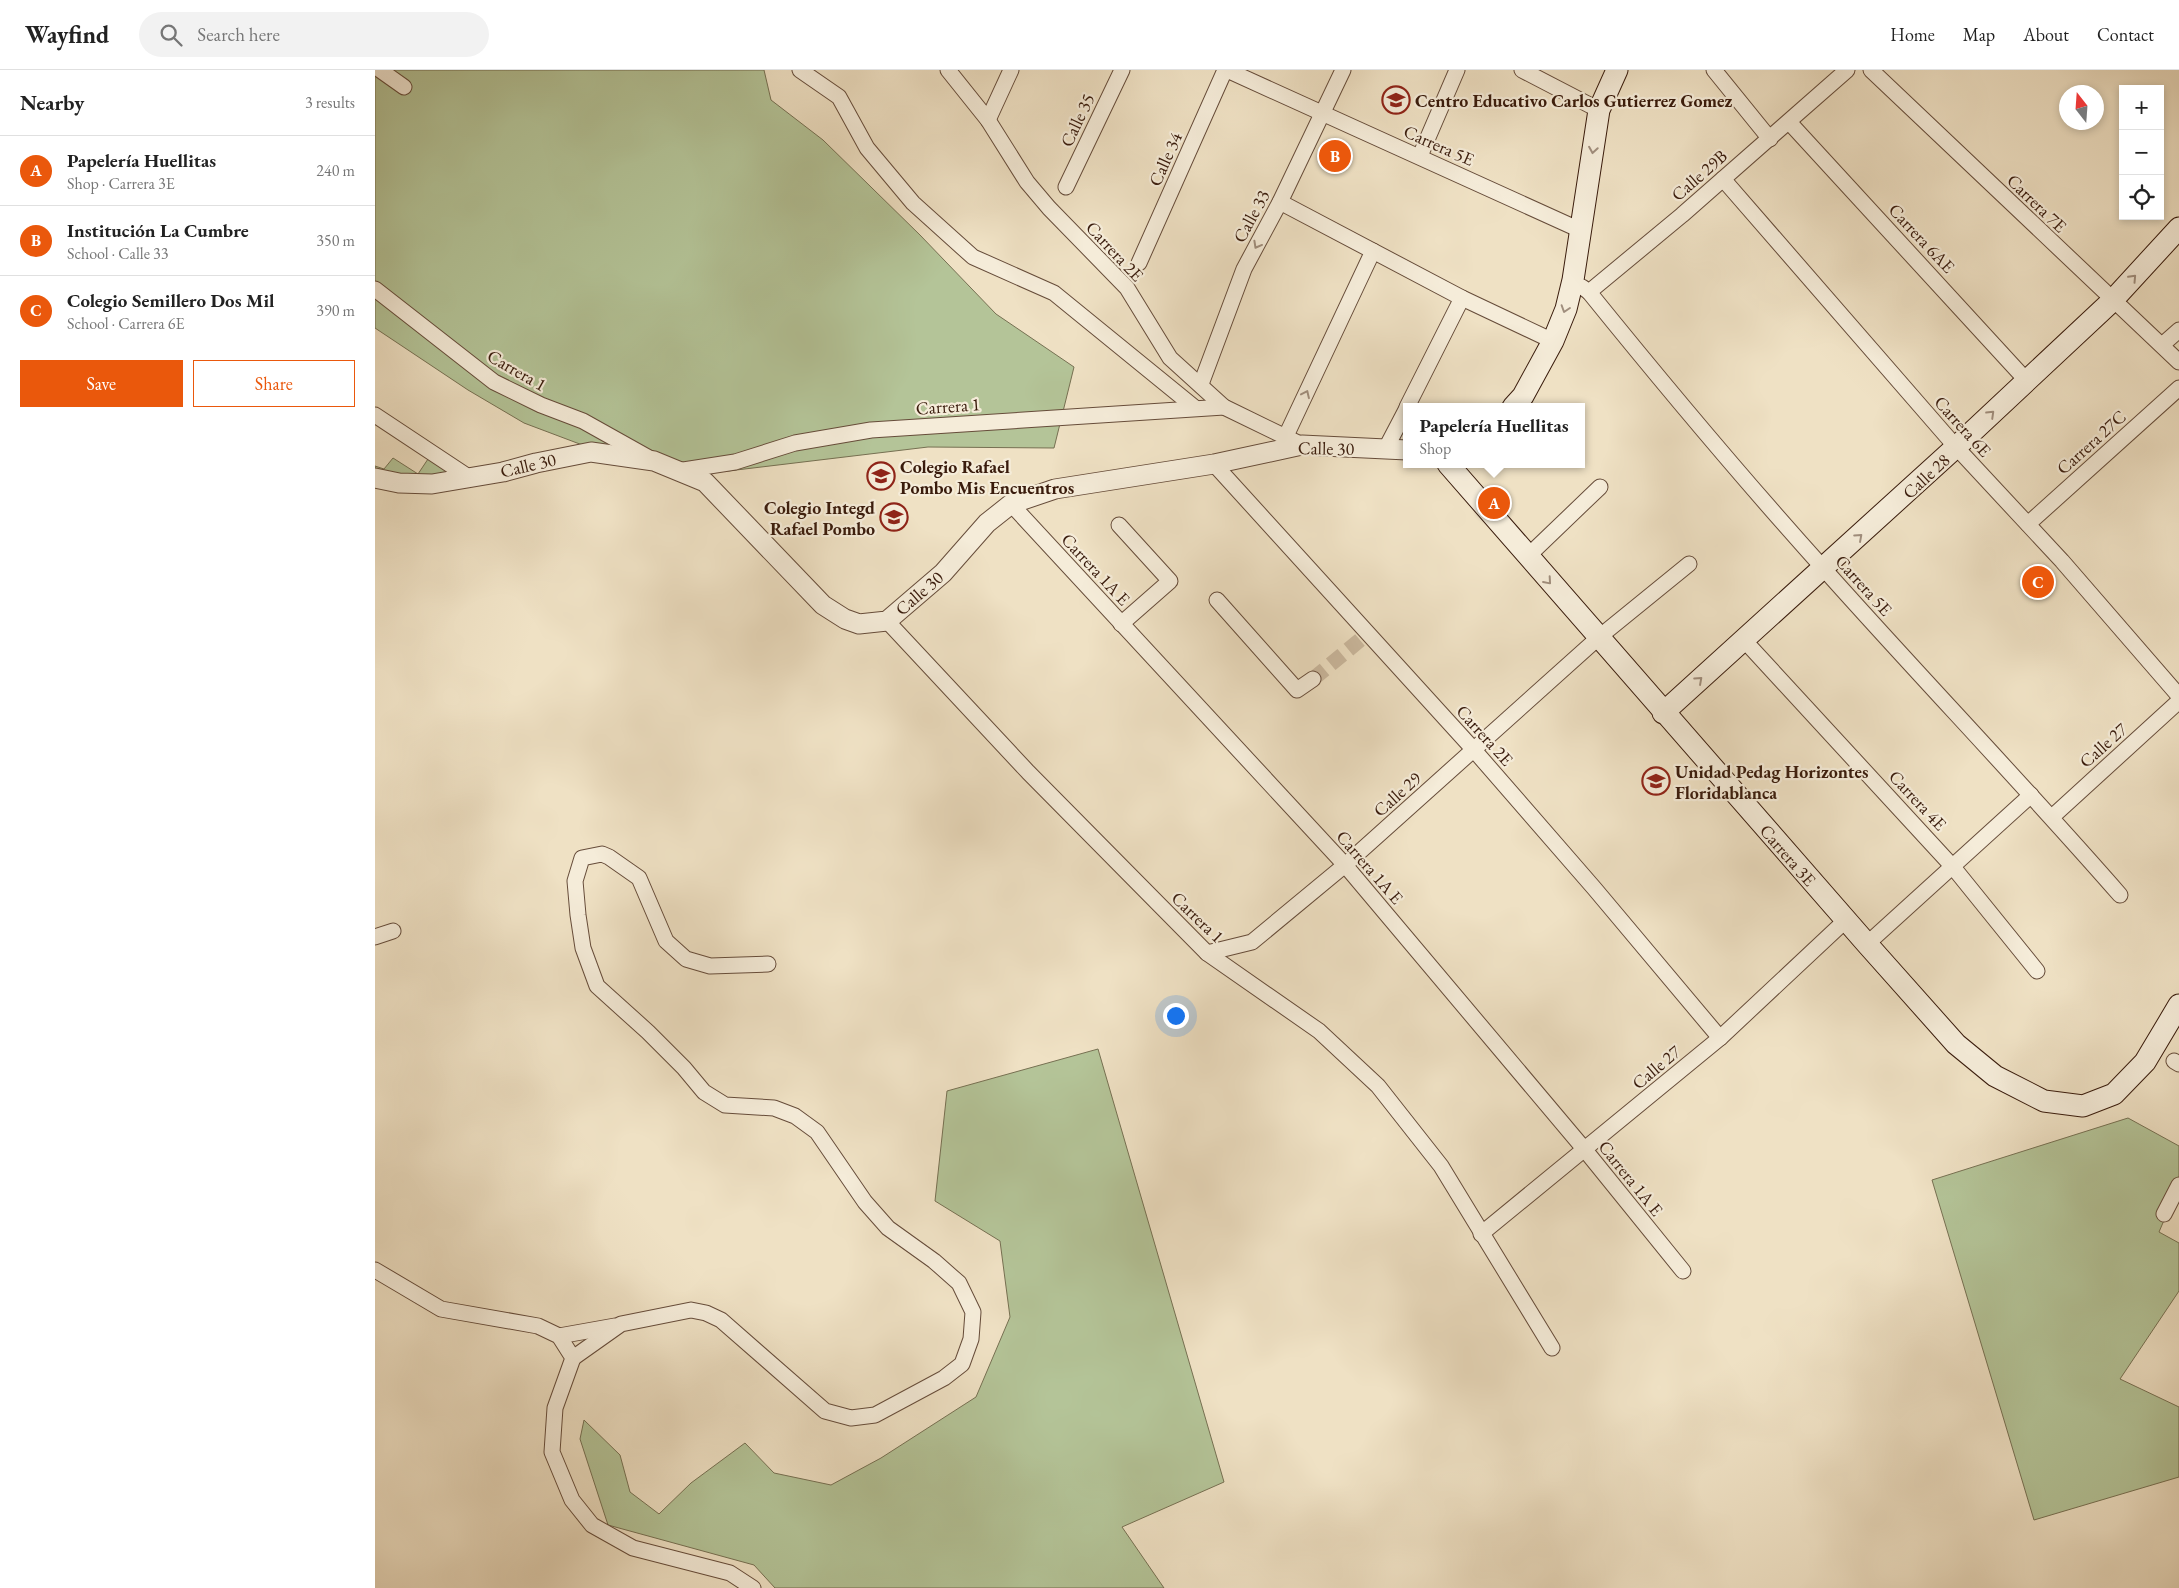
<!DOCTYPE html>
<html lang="en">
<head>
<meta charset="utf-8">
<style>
  :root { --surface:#fff; --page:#f2f2f2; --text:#222; --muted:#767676; --line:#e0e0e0; --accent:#ea580c }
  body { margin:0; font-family:"EB Garamond",serif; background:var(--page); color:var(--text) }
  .controls { position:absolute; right:15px; top:15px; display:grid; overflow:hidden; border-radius:0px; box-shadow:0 2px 8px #0003 }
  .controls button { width:45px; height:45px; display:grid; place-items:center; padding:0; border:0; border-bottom:1px solid var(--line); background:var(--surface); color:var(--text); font:25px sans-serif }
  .compass { position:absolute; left:1684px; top:15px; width:45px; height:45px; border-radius:50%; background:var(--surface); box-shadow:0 2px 8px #0003; rotate:343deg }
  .you { position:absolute; left:800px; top:945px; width:18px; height:18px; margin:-12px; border:4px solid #fff; border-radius:50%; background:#1a73e8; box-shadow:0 0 0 8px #1a73e833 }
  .badge { display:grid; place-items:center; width:32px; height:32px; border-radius:50%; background:var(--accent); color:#fff; font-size:16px; font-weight:700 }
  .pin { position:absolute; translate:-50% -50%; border:2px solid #fff; box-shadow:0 1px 5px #0006 }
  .popup { position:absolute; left:1028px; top:333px; width:182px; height:65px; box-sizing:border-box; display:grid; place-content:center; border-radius:0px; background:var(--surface); filter:drop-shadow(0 1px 4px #0005); font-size:16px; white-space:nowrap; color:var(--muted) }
  .popup b { font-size:19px; color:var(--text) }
  .popup::after { content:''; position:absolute; left:50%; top:100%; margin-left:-10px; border:10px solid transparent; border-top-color:var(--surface) }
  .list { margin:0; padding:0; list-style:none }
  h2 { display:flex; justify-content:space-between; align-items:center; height:65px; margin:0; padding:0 20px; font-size:21px }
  h2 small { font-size:16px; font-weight:400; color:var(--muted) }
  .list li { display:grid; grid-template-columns:32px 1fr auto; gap:15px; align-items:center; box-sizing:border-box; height:70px; padding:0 20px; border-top:1px solid var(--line) }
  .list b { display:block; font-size:19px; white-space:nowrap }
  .list p { margin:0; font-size:16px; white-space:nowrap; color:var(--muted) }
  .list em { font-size:16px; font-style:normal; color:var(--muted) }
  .actions { display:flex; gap:10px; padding:15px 20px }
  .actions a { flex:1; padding:11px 0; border:1px solid var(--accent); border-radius:0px; text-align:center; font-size:18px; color:var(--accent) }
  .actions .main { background:var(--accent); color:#fff }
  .icon { flex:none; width:28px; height:28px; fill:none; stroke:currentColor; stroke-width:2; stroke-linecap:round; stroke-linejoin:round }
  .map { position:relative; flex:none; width:1804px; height:1518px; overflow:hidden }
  header { display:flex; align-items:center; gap:30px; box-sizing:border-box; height:70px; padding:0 25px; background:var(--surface); border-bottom:1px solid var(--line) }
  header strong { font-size:24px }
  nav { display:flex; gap:28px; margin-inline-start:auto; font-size:18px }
  .search { width:350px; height:45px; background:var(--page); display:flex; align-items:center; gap:12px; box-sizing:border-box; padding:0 18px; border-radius:28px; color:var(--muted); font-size:19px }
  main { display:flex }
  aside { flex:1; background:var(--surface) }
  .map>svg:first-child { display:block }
</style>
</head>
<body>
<header>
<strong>Wayfind</strong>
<div class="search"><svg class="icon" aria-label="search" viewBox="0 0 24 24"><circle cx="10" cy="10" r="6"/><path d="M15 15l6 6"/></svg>Search here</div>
<nav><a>Home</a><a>Map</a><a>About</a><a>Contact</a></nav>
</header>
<main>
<aside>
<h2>Nearby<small>3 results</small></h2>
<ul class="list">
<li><span class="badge">A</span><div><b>Papelería Huellitas</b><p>Shop · Carrera 3E</p></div><em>240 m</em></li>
<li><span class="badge">B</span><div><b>Institución La Cumbre</b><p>School · Calle 33</p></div><em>350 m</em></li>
<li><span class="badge">C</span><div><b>Colegio Semillero Dos Mil</b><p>School · Carrera 6E</p></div><em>390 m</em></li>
</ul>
<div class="actions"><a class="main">Save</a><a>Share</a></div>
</aside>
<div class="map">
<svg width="1804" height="1518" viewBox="0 0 1804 1518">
  <rect width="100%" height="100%" fill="#efe1c4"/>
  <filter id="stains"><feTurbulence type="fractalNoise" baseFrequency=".004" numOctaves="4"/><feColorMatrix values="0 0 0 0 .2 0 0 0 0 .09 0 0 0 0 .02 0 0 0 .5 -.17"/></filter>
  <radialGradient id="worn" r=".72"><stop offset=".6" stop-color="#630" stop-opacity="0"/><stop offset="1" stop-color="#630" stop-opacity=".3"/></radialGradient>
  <g fill="#b4c498" stroke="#767052">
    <path d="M0 0H389L396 30 448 70 545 165 621 244 699 297 679 378 553 377 353 401 300 397 218 379 149 353 93 320 0 258Z"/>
    <path d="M55 386 88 406 57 410 0 402V396L9 399 18 388 43 404Z"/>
    <path d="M723 979 849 1412 747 1457 789 1518H400L379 1495 233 1455 205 1369 209 1350 245 1385 255 1422 284 1444 316 1413 370 1373 399 1403 456 1415 506 1388 601 1327 635 1247 625 1171 560 1131 572 1021Z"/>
    <path d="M1753 1048 1804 1076V1115L1784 1162 1804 1173V1221L1745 1309 1804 1337V1407L1659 1450 1557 1110Z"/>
  </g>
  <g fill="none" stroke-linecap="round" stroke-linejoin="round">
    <path stroke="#cbb99f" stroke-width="15" stroke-dasharray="15 8" stroke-linecap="butt" d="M938 609 985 570"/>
    <g stroke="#664c3a" stroke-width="17">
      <g id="minor">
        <path d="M5 0 29 17"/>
        <path d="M425 0 464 27 492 78 538 133 598 187 679 223 819 337"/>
        <path d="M573 0 613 50 652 112 674 138 752 218 795 288 849 337 927 375"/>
        <path d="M852 0 1205 160"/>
        <path d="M1147 0 1224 40"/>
        <path d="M1339 0 1395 69"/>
        <path d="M1496 0 1804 292"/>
        <path d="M613 50 636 0"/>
        <path d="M1414 52 1651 310"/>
        <path d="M1045 86 1082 0"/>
        <path d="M1348 109 1581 377 1687 491 1804 626"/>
        <path d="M691 117 747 0"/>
        <path d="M905 132 1087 228 1178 271"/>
        <path d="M764 193 850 0"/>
        <path d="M1207 217 1214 222 1307 145 1472 0"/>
        <path d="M0 219 119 312 166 335 208 351 276 389"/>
        <path d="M1214 222C1290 316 1368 409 1449 499 1547 609 1649 715 1745 825"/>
        <path d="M1787 275 1804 260"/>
        <path d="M826 314 869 199 905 132 968 0"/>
        <path d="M1032 337 1087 228"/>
        <path d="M0 345 95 408"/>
        <path d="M910 368 998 181"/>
        <path d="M1010 380 1032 338"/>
        <path d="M839 394 1099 680 1219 818 1345 968"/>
        <path d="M302 401 360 392 420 373 496 360 849 337"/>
        <path d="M636 434 970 795 1210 1080 1308 1201"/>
        <path d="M1653 454 1804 318"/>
        <path d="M744 455 795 511 746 554"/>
        <path d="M1152 487 1225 417"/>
        <path d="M842 530 922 620 938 609"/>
        <path d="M512 551 653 702 832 883 944 961 1003 1016 1066 1096 1177 1278"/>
        <path d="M1368 569 1578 797 1662 901"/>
        <path d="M1677 747 1804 631"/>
        <path d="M0 867 18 861"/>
        <path d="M1492 874 1656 725"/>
        <path d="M832 883 877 872 970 795 1223 568 1314 494"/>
        <path d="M1799 991 1804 994"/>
        <path d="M1789 1144 1804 1115"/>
        <path d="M1106 1164 1345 968 1471 850"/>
        <path d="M0 1200 66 1239 163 1256 184 1266 198 1288 180 1338 177 1382 197 1430 217 1455 258 1478 355 1503 378 1518"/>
        <path d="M184 1266 240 1256"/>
        <path d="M198 1288 246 1254 316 1240 331 1243 346 1250 450 1341 476 1348 500 1345 569 1308 587 1294 596 1269 598 1242 584 1213 559 1191 513 1158 490 1132 442 1062 420 1046 399 1038 350 1035 329 1022 309 998 273 962 222 916 208 878 203 845 200 811 207 788 227 784 234 787 264 808 291 871 311 889 335 896 393 894"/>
      </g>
    </g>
    <g stroke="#664c3a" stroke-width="21">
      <path id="tertiary" d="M0 408 24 413 57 414 128 402 161 393 216 382 279 391 330 412 448 535 470 549 484 554 512 551 568 503 612 453 636 434 680 419 839 394 927 375 1032 380"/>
    </g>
    <g stroke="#391b0c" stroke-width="23">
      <g id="secondary">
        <path d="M1138 337 1148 326 1178 271 1191 239 1198 210 1224 40 1242 0"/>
        <path d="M1073 394 1492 874 1581 974 1620 1006 1669 1031 1708 1036 1739 1024 1770 992 1804 935"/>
        <path d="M1288 643 1581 377 1737 231 1804 158"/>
      </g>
    </g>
    <use href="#minor" stroke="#f5ecd9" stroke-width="15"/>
    <use href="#tertiary" stroke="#f5ecd9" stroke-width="19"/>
    <use href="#secondary" stroke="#f5ecd9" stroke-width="21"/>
  </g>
  <defs><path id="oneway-chevron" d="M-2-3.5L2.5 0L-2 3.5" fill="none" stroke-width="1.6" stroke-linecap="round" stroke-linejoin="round" transform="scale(1.25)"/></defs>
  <g stroke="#a08e7d">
    <use href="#oneway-chevron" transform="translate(1218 80) rotate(99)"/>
    <use href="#oneway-chevron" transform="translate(882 175) rotate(119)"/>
    <use href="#oneway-chevron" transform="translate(1758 208) rotate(-47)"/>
    <use href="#oneway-chevron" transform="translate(1190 239) rotate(108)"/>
    <use href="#oneway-chevron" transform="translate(931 324) rotate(-65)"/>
    <use href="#oneway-chevron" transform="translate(1616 344) rotate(-44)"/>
    <use href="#oneway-chevron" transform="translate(1484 467) rotate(-42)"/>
    <use href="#oneway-chevron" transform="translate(1173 511) rotate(49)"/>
    <use href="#oneway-chevron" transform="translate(1324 610) rotate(-42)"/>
  </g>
  <defs>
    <g id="school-ring" transform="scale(1.4375)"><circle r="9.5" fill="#f5ecd9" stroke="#8f2418" stroke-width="1.5"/><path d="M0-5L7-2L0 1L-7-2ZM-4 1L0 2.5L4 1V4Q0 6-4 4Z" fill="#8f2418"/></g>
  </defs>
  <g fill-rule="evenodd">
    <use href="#school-ring" x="1021" y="30"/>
    <use href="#school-ring" x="506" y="406"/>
    <use href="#school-ring" x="519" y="447"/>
    <use href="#school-ring" x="1281" y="711"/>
  </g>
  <g text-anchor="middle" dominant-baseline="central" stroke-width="4.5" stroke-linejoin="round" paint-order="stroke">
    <g font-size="18" font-weight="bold" fill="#391b0c" stroke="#f5ecd9" text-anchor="start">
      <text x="1040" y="30">Centro Educativo Carlos Gutierrez Gomez</text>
      <text x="525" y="396">Colegio Rafael<tspan x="525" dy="21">Pombo Mis Encuentros</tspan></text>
      <text x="500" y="437" text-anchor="end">Colegio Integd<tspan x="500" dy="21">Rafael Pombo</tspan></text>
      <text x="1300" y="701">Unidad Pedag Horizontes<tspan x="1300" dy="21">Floridablanca</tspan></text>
    </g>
    <g font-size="18" fill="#391b0c" stroke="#f5ecd9">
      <text transform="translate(702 50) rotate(-65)">Calle 35</text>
      <text transform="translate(1064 75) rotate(24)">Carrera 5E</text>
      <text transform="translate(790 89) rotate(-66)">Calle 34</text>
      <text transform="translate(1324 105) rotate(-41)">Calle 29B</text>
      <text transform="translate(1662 133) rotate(44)">Carrera 7E</text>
      <text transform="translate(876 146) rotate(-62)">Calle 33</text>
      <text transform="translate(1547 168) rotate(47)">Carrera 6AE</text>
      <text transform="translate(740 181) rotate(47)">Carrera 2E</text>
      <text transform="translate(142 300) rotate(30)">Carrera 1</text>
      <text transform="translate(573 336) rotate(-4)">Carrera 1</text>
      <text transform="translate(1588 356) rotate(48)">Carrera 6E</text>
      <text transform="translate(1716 372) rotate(-42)">Carrera 27C</text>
      <text transform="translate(951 378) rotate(1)">Calle 30</text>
      <text transform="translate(153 395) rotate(-13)">Calle 30</text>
      <text transform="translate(1551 406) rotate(-43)">Calle 28</text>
      <text transform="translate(721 499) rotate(47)">Carrera 1A E</text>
      <text transform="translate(1489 515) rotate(48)">Carrera 5E</text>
      <text transform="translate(544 523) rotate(-41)">Calle 30</text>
      <text transform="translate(1110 665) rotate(48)">Carrera 2E</text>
      <text transform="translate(1728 675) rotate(-42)">Calle 27</text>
      <text transform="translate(1022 724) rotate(-42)">Calle 29</text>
      <text transform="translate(1543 730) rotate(47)">Carrera 4E</text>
      <text transform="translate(1413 785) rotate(49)">Carrera 3E</text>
      <text transform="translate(995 797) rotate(49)">Carrera 1A E</text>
      <text transform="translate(823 847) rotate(44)">Carrera 1</text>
      <text transform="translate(1281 997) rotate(-40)">Calle 27</text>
      <text transform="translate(1256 1108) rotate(51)">Carrera 1A E</text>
    </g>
  </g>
  <rect width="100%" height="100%" filter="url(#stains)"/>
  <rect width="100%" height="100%" fill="url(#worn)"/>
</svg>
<div class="controls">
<button>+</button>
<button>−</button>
<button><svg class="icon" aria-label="locate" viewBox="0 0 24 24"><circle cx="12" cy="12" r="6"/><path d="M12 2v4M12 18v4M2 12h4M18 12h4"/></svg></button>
</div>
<svg class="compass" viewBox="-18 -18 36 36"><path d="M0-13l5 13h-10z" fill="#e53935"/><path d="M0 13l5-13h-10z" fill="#767676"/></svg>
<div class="you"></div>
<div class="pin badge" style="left:1119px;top:433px">A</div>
<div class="popup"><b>Papelería Huellitas</b>Shop</div>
<div class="pin badge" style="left:960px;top:86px">B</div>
<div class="pin badge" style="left:1663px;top:512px">C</div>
</div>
</main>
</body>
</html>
